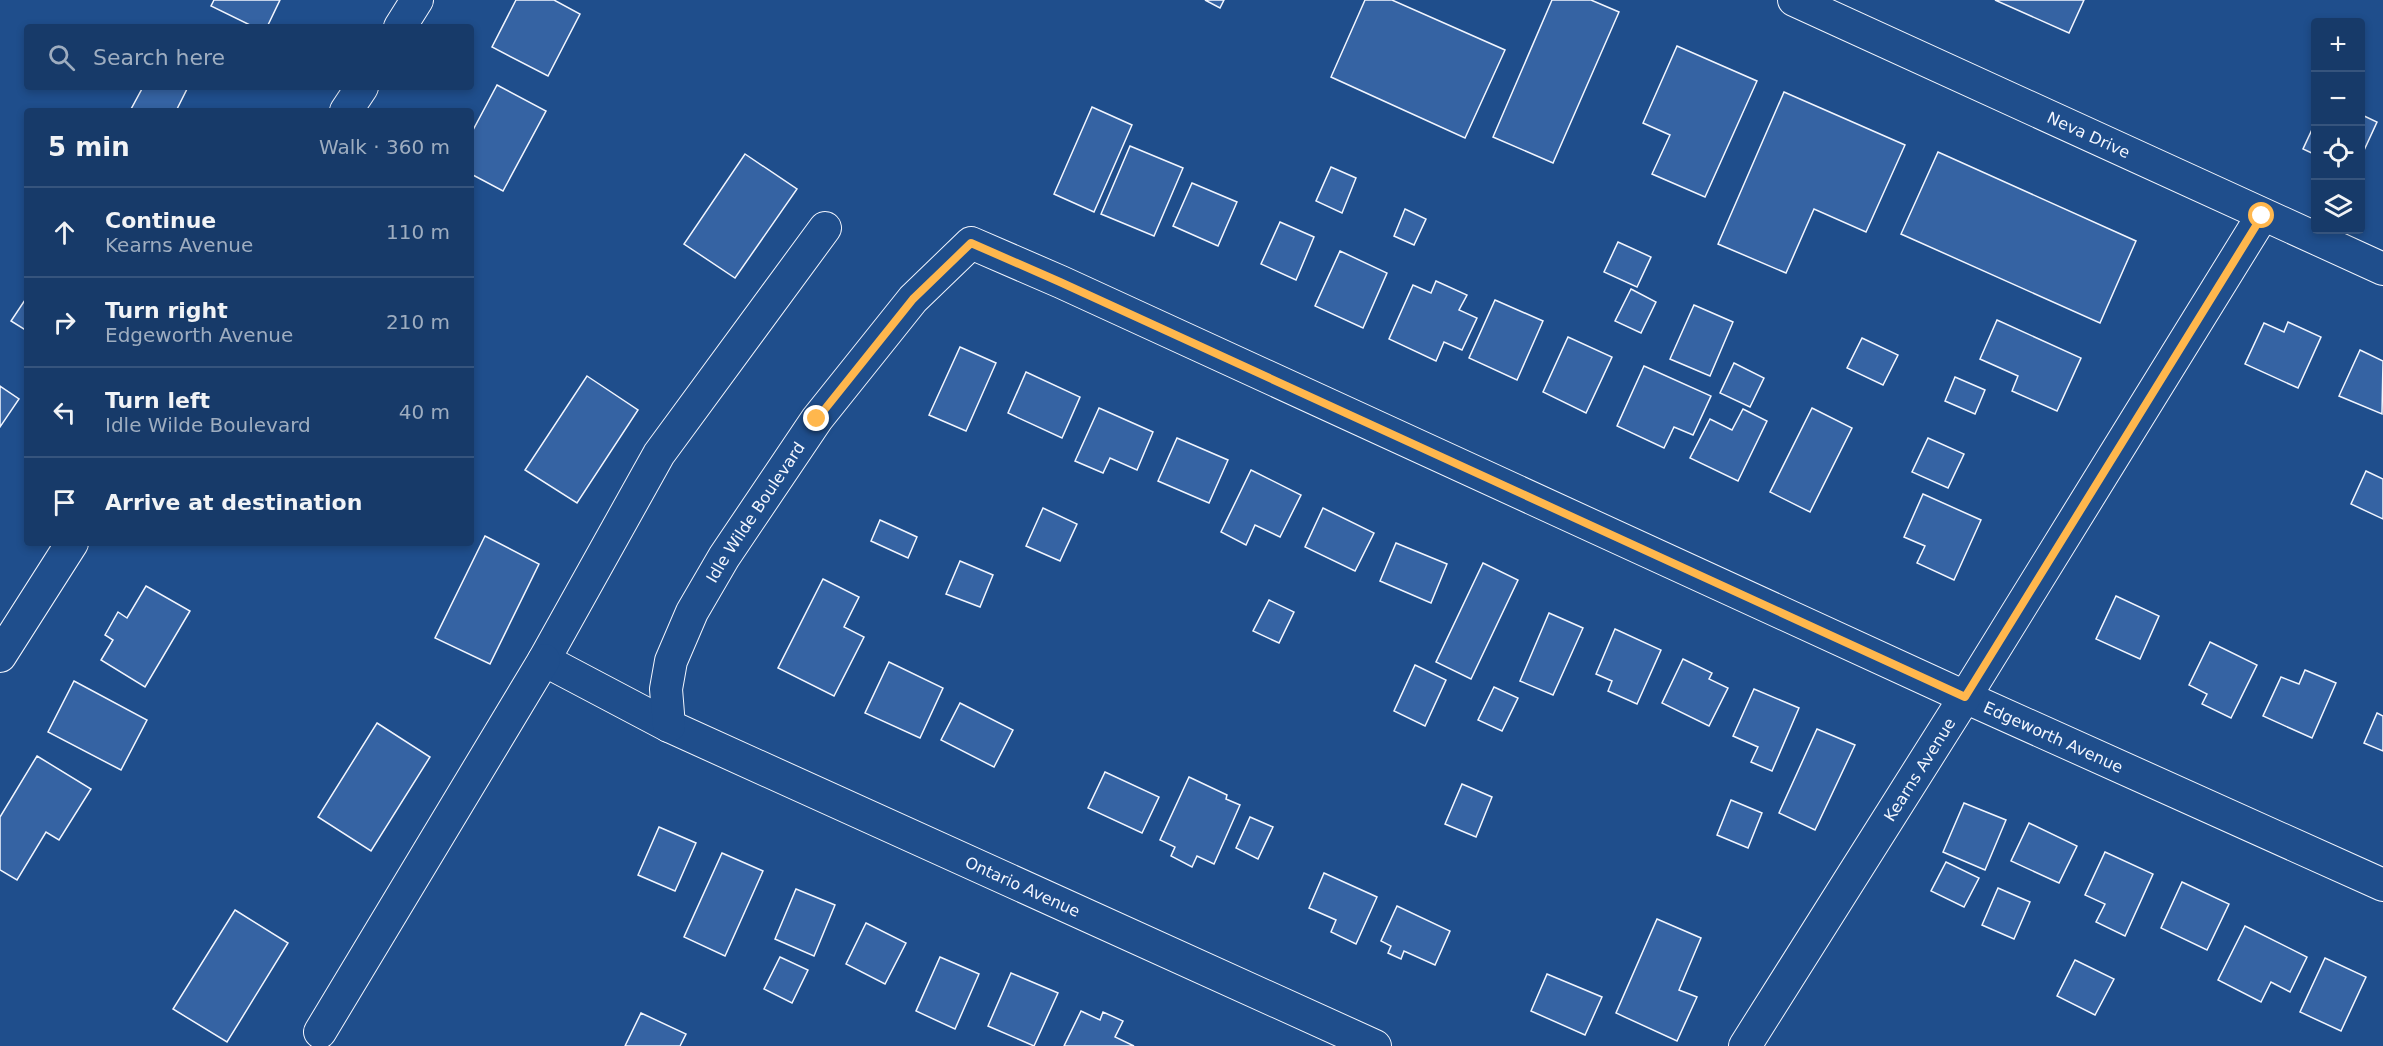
<!DOCTYPE html>
<html lang="en">
<head>
<meta charset="utf-8">
<style>
  :root { --surface:#173a69; --page:#244571; --text:#f1f3f6; --muted:#9eadc0; --line:#36547d }
  body { margin:0; font-family:"DejaVu Sans",sans-serif; background:var(--page); color:var(--text) }
  .controls { position:absolute; right:18px; top:18px; display:grid; overflow:hidden; border-radius:6px; box-shadow:0 3px 9px #0003 }
  .controls button { width:54px; height:54px; display:grid; place-items:center; padding:0; border:0; border-bottom:2px solid var(--line); background:var(--surface); color:var(--text); font:30px sans-serif }
  .stop { position:absolute; width:18px; height:18px; margin:-14px; border:4px solid #ffb74d; border-radius:50%; background:#fff }
  .stop.end { background:#ffb74d; border-color:#fff; box-shadow:0 2px 6px #0008 }
  .list { margin:0; padding:0; list-style:none }
  h2 { display:flex; justify-content:space-between; align-items:center; height:78px; margin:0; padding:0 24px; font-size:26px }
  h2 small { font-size:20px; font-weight:400; color:var(--muted) }
  .list li { display:grid; grid-template-columns:39px 1fr auto; gap:18px; align-items:center; box-sizing:border-box; height:90px; padding:0 24px; border-top:2px solid var(--line) }
  .list b { display:block; font-size:22px; white-space:nowrap }
  .list p { margin:0; font-size:20px; white-space:nowrap; color:var(--muted) }
  .list em { font-size:20px; font-style:normal; color:var(--muted) }
  .icon { flex:none; width:33px; height:33px; fill:none; stroke:currentColor; stroke-width:2; stroke-linecap:round; stroke-linejoin:round }
  .map { position:relative; flex:none; width:2383px; height:1046px; overflow:hidden }
  .search { position:absolute; background:var(--surface); box-shadow:0 3px 9px #0003; left:24px; top:24px; width:450px; height:66px; display:flex; align-items:center; gap:15px; box-sizing:border-box; padding:0 21px; border-radius:6px; color:var(--muted); font-size:22px }
  .panel { position:absolute; background:var(--surface); box-shadow:0 3px 9px #0003; left:24px; top:108px; width:450px; height:438px; border-radius:6px }
  .map>svg:first-child { display:block }
</style>
</head>
<body>
<div class="map">
<svg width="2383" height="1046" viewBox="0 0 2383 1046">
  <rect width="100%" height="100%" fill="#1f4e8c"/>
  <g fill="#3563a3" stroke="#f2f6ff" stroke-width="1.5">
    <path d="M214 0H280L267 27H254L211 6Z"/>
    <path d="M516 0H554L580 14 548 76 492 47Z"/>
    <path d="M1205 0H1224L1220 8Z"/>
    <path d="M1365 0H1392L1505 50 1465 138 1331 77Z"/>
    <path d="M1552 0H1591L1619 12 1553 163 1493 137Z"/>
    <path d="M1995 0H2084L2069 33Z"/>
    <path d="M1677 46 1757 81 1705 197 1652 174 1670 135 1643 123Z"/>
    <path d="M497 85 546 111 503 191 471 174V129L473 130Z"/>
    <path d="M143 87H188L176 111H130Z"/>
    <path d="M1784 92 1905 145 1866 232 1814 209 1786 273 1718 244Z"/>
    <path d="M1092 107 1132 125 1094 212 1054 194Z"/>
    <path d="M2360 114 2377 122 2360 159Z"/>
    <path d="M2316 121V155L2303 149Z"/>
    <path d="M1130 146 1183 168 1154 236 1101 214Z"/>
    <path d="M1938 152 2136 241 2100 323 1901 234Z"/>
    <path d="M745 154 797 189 735 278 684 244Z"/>
    <path d="M1331 167 1356 178 1342 213 1316 201Z"/>
    <path d="M1192 183 1237 202 1218 246 1173 226Z"/>
    <path d="M1405 209 1426 219 1414 245 1394 236Z"/>
    <path d="M1280 222 1314 237 1296 280 1261 264Z"/>
    <path d="M1618 242 1651 257 1637 287 1604 272Z"/>
    <path d="M1340 251 1387 273 1363 328 1315 306Z"/>
    <path d="M1436 281 1467 295 1459 310 1477 318 1462 350 1444 342 1436 361 1389 339 1413 285 1431 293Z"/>
    <path d="M1631 289 1656 302 1641 333 1615 321Z"/>
    <path d="M27 297V331L11 321Z"/>
    <path d="M1495 300 1543 321 1517 380 1469 358Z"/>
    <path d="M1694 305 1733 322 1710 376 1670 359Z"/>
    <path d="M1997 320 2081 358 2057 411 2012 391 2018 376 1980 359Z"/>
    <path d="M2288 322 2321 337 2298 388 2245 364 2264 323 2284 332Z"/>
    <path d="M1568 337 1612 357 1586 413 1543 392Z"/>
    <path d="M1862 338 1898 355 1883 385 1847 368Z"/>
    <path d="M960 347 996 363 966 431 929 415Z"/>
    <path d="M2360 350 2383 361 2382 414 2339 396Z"/>
    <path d="M1734 363 1764 378 1750 407 1720 393Z"/>
    <path d="M1644 366 1711 396 1693 435 1674 427 1664 448 1617 426Z"/>
    <path d="M1026 372 1080 397 1062 438 1008 413Z"/>
    <path d="M587 376 638 410 577 503 525 470Z"/>
    <path d="M1955 377 1985 390 1975 414 1945 401Z"/>
    <path d="M0 386 19 399 0 427Z"/>
    <path d="M1099 408 1153 432 1137 470 1110 458 1103 473 1075 461Z"/>
    <path d="M1812 408 1852 428 1810 512 1770 492Z"/>
    <path d="M1743 409 1767 421 1738 481 1690 458 1710 419 1732 430Z"/>
    <path d="M1177 438 1228 460 1209 503 1158 481Z"/>
    <path d="M1928 438 1964 454 1948 488 1912 472Z"/>
    <path d="M1251 470 1301 495 1280 537 1255 525 1246 545 1221 532Z"/>
    <path d="M2366 471 2383 479V519L2351 504Z"/>
    <path d="M1923 494 1981 520 1954 580 1917 563 1925 546 1904 537Z"/>
    <path d="M1043 508 1077 524 1060 561 1026 546Z"/>
    <path d="M1323 508 1374 533 1355 571 1305 547Z"/>
    <path d="M880 520 917 537 908 558 871 541Z"/>
    <path d="M485 536 539 564 490 664 435 638Z"/>
    <path d="M1396 543 1447 564 1431 603 1380 581Z"/>
    <path d="M960 561 993 575 980 607 946 594Z"/>
    <path d="M1483 563 1518 580 1471 679 1436 662Z"/>
    <path d="M823 579 859 597 844 627 864 637 834 696 778 668Z"/>
    <path d="M146 586 190 611 145 687 101 660 113 640 105 635 118 612 127 618Z"/>
    <path d="M2116 596 2159 616 2140 659 2096 639Z"/>
    <path d="M1269 600 1294 612 1279 643 1253 631Z"/>
    <path d="M1549 613 1583 628 1553 695 1520 681Z"/>
    <path d="M1615 629 1661 650 1637 704 1608 691 1612 681 1596 674Z"/>
    <path d="M2210 642 2257 665 2231 718 2202 704 2207 694 2189 685Z"/>
    <path d="M1683 659 1712 673 1709 679 1728 688 1709 726 1662 703Z"/>
    <path d="M889 662 943 688 920 738 865 713Z"/>
    <path d="M1415 665 1446 680 1425 726 1394 711Z"/>
    <path d="M2305 670 2336 683 2312 738 2263 716 2281 677 2299 684Z"/>
    <path d="M74 681 147 720 121 770 48 732Z"/>
    <path d="M1494 687 1518 698 1502 731 1478 720Z"/>
    <path d="M1754 689 1799 708 1772 771 1751 762 1758 747 1733 736Z"/>
    <path d="M960 703 1013 730 994 767 941 740Z"/>
    <path d="M2377 713 2383 716V751L2364 743Z"/>
    <path d="M377 723 430 757 371 851 318 817Z"/>
    <path d="M1817 729 1855 745 1815 830 1779 813Z"/>
    <path d="M37 756 91 789 59 840 46 832 17 880 0 870V817Z"/>
    <path d="M1105 772 1159 797 1142 833 1088 808Z"/>
    <path d="M1189 777 1227 795 1226 799 1240 805 1214 864 1197 856 1192 867 1171 856 1175 847 1160 840Z"/>
    <path d="M1462 784 1492 797 1476 837 1445 824Z"/>
    <path d="M1731 800 1762 813 1748 848 1717 835Z"/>
    <path d="M1964 803 2006 820 1985 870 1943 852Z"/>
    <path d="M1250 817 1273 827 1258 859 1236 848Z"/>
    <path d="M2029 823 2077 846 2059 883 2011 861Z"/>
    <path d="M659 827 696 843 675 891 638 875Z"/>
    <path d="M2105 852 2153 874 2125 936 2096 922 2105 904 2085 895Z"/>
    <path d="M722 853 763 871 725 956 684 937Z"/>
    <path d="M1946 862 1979 878 1964 907 1931 891Z"/>
    <path d="M1324 873 1377 897 1356 944 1331 932 1336 920 1309 908Z"/>
    <path d="M2182 882 2229 904 2207 950 2161 928Z"/>
    <path d="M1998 888 2030 902 2014 939 1982 925Z"/>
    <path d="M796 889 835 905 814 956 775 939Z"/>
    <path d="M1397 906 1450 931 1435 965 1404 951 1401 959 1388 953 1391 946 1381 941Z"/>
    <path d="M235 910 288 943 227 1042 173 1009Z"/>
    <path d="M1657 919 1701 938 1679 990 1697 997 1677 1041 1616 1013Z"/>
    <path d="M866 923 906 943 885 984 846 964Z"/>
    <path d="M2245 926 2307 957 2290 992 2271 982 2261 1002 2218 980Z"/>
    <path d="M780 957 808 970 792 1003 764 989Z"/>
    <path d="M940 957 979 974 955 1029 916 1011Z"/>
    <path d="M2325 958 2366 977 2341 1031 2300 1012Z"/>
    <path d="M2075 960 2114 979 2095 1015 2057 996Z"/>
    <path d="M1011 973 1058 993 1034 1046 988 1026Z"/>
    <path d="M1547 974 1602 997 1585 1035 1531 1011Z"/>
    <path d="M1081 1011 1100 1020 1103 1012 1123 1021 1115 1037 1134 1046H1064Z"/>
    <path d="M641 1013 686 1034 680 1046H625Z"/>
  </g>
  <g fill="none" stroke-linecap="round" stroke-linejoin="round">
    <g stroke="#f2f6ff" stroke-width="34">
      <g id="minor">
        <path id="s1" d="M1794 0 2383 269"/>
        <path d="M400 27 417 0"/>
        <path d="M346 111 362 87"/>
        <path id="s2" d="M825 228 659 454 544 660 669 726 1375 1046"/>
        <path d="M0 656 72 543"/>
        <path id="s3" d="M669 726 666 689 671 661 692 612 724 557 817 419 913 299 971 243 1061 282 1965 697 2383 885"/>
        <path d="M320 1032 544 660"/>
        <path id="s4" d="M1745 1046 1965 697 2262 216"/>
      </g>
    </g>
    <use href="#minor" stroke="#1f4e8c" stroke-width="32"/>
  </g>
  <g fill="none" stroke-linecap="round" stroke-linejoin="round">
    <path stroke="#ffb74d" stroke-width="8" d="M817 419 913 299 971 243 1060 282 1965 697 2262 216"/>
  </g>
  <g text-anchor="middle" dominant-baseline="central" stroke-width="4.5" stroke-linejoin="round" paint-order="stroke">
    <g font-size="16" fill="#f2f6ff" stroke="#1f4e8c">
      <text stroke="none"><textPath href="#s1" startOffset="324">Neva Drive</textPath></text>
      <text stroke="none"><textPath href="#s3" startOffset="237">Idle Wilde Boulevard</textPath></text>
      <text stroke="none"><textPath href="#s3" startOffset="1773">Edgeworth Avenue</textPath></text>
      <text stroke="none"><textPath href="#s4" startOffset="327">Kearns Avenue</textPath></text>
      <text stroke="none"><textPath href="#s2" startOffset="1046">Ontario Avenue</textPath></text>
    </g>
  </g>
</svg>
<div class="controls">
<button>+</button>
<button>−</button>
<button><svg class="icon" aria-label="locate" viewBox="0 0 24 24"><circle cx="12" cy="12" r="6"/><path d="M12 2v4M12 18v4M2 12h4M18 12h4"/></svg></button>
<button><svg class="icon" aria-label="layers" viewBox="0 0 24 24"><path d="M12 4l9 5-9 5-9-5zM3 14l9 5 9-5"/></svg></button>
</div>
<div class="stop" style="left:2262px;top:216px"></div>
<div class="stop end" style="left:817px;top:419px"></div>
<div class="search"><svg class="icon" aria-label="search" viewBox="0 0 24 24"><circle cx="10" cy="10" r="6"/><path d="M15 15l6 6"/></svg>Search here</div>
<section class="panel">
<h2>5 min<small>Walk · 360 m</small></h2>
<ul class="list">
<li><svg class="icon" aria-label="ahead" viewBox="0 0 24 24"><path d="M12 20V5M6 11l6-6 6 6"/></svg><div><b>Continue</b><p>Kearns Avenue</p></div><em>110 m</em></li>
<li><svg class="icon" aria-label="right" viewBox="0 0 24 24"><path d="M7 20v-9h11M14 6l5 5-5 5"/></svg><div><b>Turn right</b><p>Edgeworth Avenue</p></div><em>210 m</em></li>
<li><svg class="icon" aria-label="left" viewBox="0 0 24 24"><path d="M17 20v-9H6M10 6l-5 5 5 5"/></svg><div><b>Turn left</b><p>Idle Wilde Boulevard</p></div><em>40 m</em></li>
<li><svg class="icon" aria-label="arrive" viewBox="0 0 24 24"><path d="M6 21V4h12l-3 4 3 4H6"/></svg><div><b>Arrive at destination</b></div></li>
</ul>
</section>
</div>
</body>
</html>
